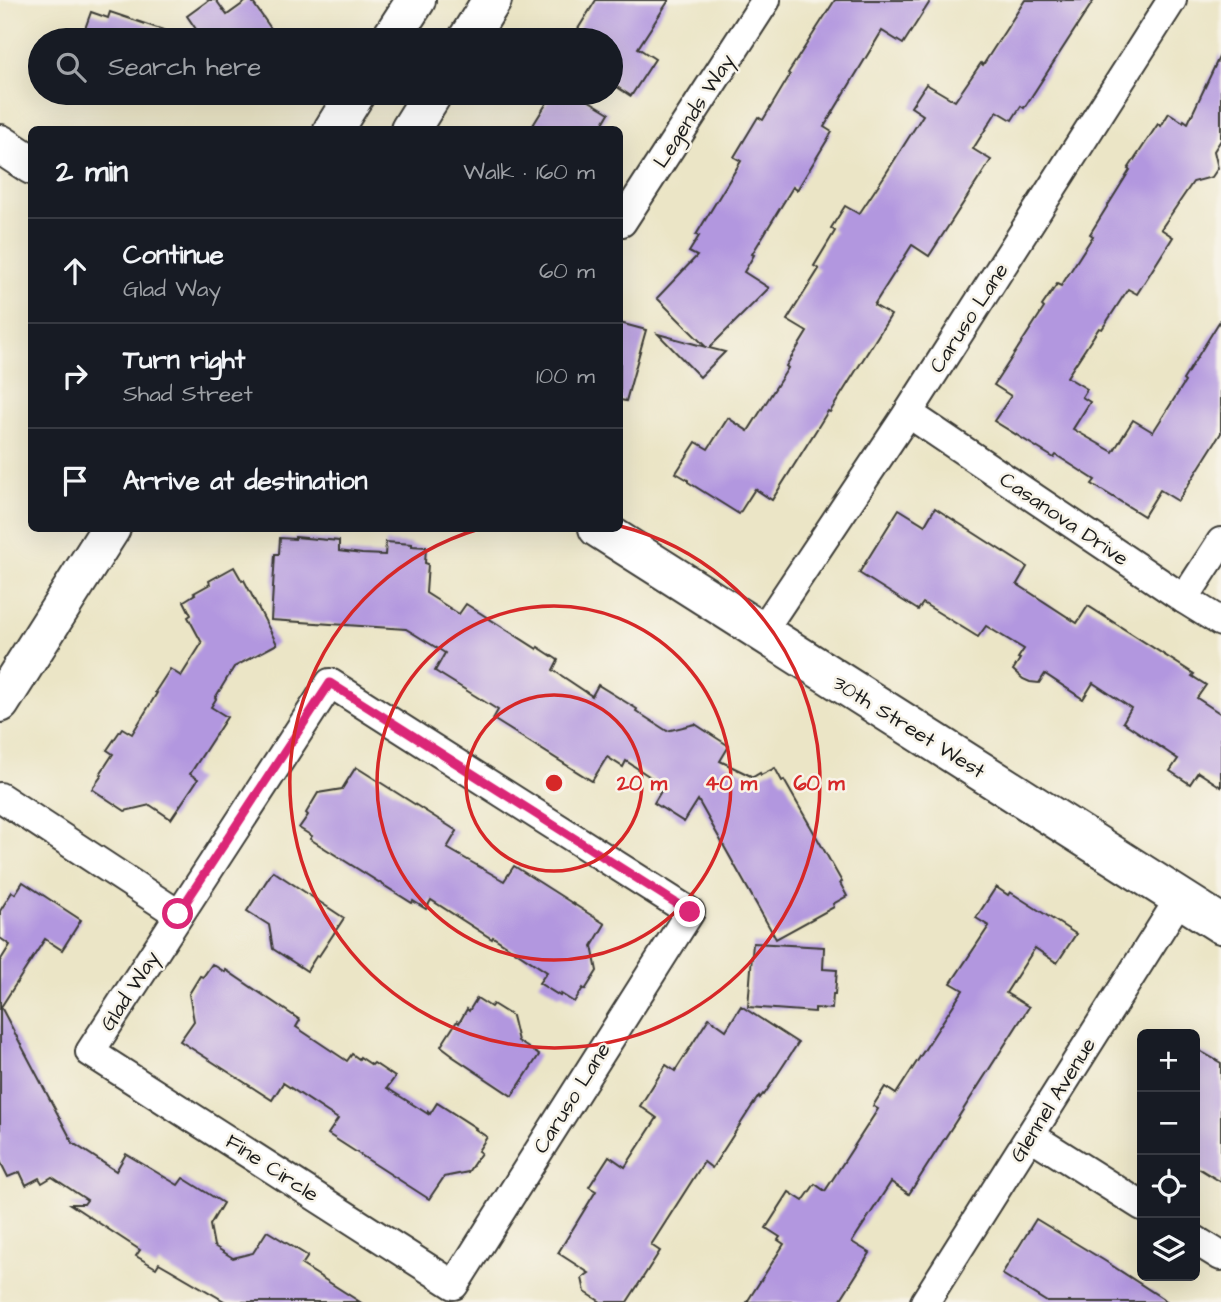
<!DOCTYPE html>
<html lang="en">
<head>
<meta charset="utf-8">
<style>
  :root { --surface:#171b24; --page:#20242c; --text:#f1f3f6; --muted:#9ea1a6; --line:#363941 }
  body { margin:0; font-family:"Architects Daughter",sans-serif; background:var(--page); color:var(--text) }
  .controls { position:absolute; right:21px; bottom:21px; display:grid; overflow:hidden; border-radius:10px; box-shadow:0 7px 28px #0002 }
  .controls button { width:63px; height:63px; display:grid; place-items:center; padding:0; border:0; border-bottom:2px solid var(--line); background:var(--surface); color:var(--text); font:35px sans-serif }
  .stop { position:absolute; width:21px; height:21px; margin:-16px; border:5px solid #db2777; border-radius:50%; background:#fff }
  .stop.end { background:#db2777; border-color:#fff; box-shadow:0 2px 7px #0008 }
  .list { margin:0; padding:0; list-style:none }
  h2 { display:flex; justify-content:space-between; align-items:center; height:91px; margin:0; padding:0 28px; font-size:30px }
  h2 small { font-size:23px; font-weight:400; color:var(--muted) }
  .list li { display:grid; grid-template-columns:46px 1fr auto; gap:21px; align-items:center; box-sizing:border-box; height:105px; padding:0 28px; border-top:2px solid var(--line) }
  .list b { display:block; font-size:26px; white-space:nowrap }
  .list p { margin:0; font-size:23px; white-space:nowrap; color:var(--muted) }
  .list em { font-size:23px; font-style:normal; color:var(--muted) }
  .icon { flex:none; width:38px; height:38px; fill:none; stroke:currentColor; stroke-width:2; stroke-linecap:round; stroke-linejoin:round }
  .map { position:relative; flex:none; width:1221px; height:1302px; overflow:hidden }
  .search { position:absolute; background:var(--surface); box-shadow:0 7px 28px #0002; left:28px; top:28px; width:595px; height:77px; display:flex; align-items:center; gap:18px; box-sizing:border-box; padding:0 24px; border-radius:38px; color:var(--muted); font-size:26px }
  .panel { position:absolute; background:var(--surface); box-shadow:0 7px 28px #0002; left:28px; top:126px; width:595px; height:406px; border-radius:10px }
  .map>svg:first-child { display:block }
</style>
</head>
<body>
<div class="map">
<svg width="1221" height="1302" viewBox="0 0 1221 1302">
  <rect width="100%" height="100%" fill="#f7f3e8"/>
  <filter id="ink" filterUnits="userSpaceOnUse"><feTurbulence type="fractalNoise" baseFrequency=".0143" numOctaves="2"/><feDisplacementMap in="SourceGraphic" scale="14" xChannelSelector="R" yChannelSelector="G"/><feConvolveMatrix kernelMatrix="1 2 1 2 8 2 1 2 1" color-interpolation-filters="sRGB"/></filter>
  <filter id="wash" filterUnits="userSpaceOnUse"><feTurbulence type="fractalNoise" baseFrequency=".00686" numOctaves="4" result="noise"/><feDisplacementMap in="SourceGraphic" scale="28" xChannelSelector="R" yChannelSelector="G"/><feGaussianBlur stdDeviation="1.57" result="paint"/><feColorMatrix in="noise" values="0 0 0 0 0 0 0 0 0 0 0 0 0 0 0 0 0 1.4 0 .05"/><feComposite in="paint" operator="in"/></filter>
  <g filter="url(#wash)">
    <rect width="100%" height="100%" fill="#ebe5c6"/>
    <g id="blocks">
      <g fill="#b297df">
        <path d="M209 0H216L227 15 248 0H251L279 40H192L200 35 187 16Z"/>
        <path d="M596 0H669L638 48 655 59 631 96 611 83V40H571Z"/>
        <path d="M835 0H931L903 44 882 31 824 127 832 132 797 190 793 187 752 254 754 255 744 272 769 288 709 348 725 352 700 377 658 334 706 347 657 298 697 256 689 252 699 236 696 235 741 161 734 157 758 117 763 120 790 75 788 73Z"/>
        <path d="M1025 0H1094L1024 108 1021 106 1012 120 997 111 973 149 991 160 929 256 912 245 874 305 891 315 830 412 828 411 815 432 772 500 755 489 739 514 688 482V480L676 473 696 442 708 449 728 418 748 431 788 368 786 366 807 332 787 320 819 269 814 266 835 231 831 228 845 206 859 214 885 175 923 115 911 107 926 84 955 101 981 63 983 65Z"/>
        <path d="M91 12 108 18 110 12 181 36 180 40H81Z"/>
        <path d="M1221 53V140L1214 151 1218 168 1212 177 1193 182 1161 229 1173 237 1137 294 1128 289 1102 329 1099 328 1067 377 1087 389 1082 397 1090 402 1073 429 1113 452 1133 420 1153 432 1185 382 1183 380 1221 319V433L1178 501 1160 490 1144 516 1092 484 1095 480 1056 455 1054 458 994 421 1011 396 994 385 1044 308 1042 306 1057 284 1061 286 1093 236 1090 234 1130 170 1128 169 1158 124 1161 126 1169 113 1183 122 1184 120 1188 123Z"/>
        <path d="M553 93H576L609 113 599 130H530Z"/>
        <path d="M620 323 646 330 626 401 620 400Z"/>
        <path d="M935 508 1027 567 1017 584 1077 623 1088 606 1194 674 1192 676 1206 685 1197 698 1221 714V787L1198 772 1190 784 1170 771 1178 759 1123 722 1131 708 1093 683 1083 699 1045 674 1039 683 1030 682 1023 679 1013 670 1020 659 1018 658 1024 649 986 626 978 637 923 603 918 610 859 573 899 509 925 525Z"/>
        <path d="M295 537 339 541V551L362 554 385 555 386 542 412 544V546L426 547 425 563 428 564 426 593 459 614 466 604 537 649 538 647 558 660 553 670 592 696 598 685 637 709 636 711 667 731 695 724 729 746 720 761 753 777 760 773 761 775 775 768 782 781 784 780 820 843 842 882 840 883 847 896 833 904 834 907 776 939 698 800 684 822 654 803 664 786 626 761 623 767 607 757 592 781 493 719 498 710 435 671 445 653 406 629 271 620 275 554H279L280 538 295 539Z"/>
        <path d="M234 567 242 581 244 580 277 644 234 667 215 698 216 699 211 707 227 717 190 774 198 779 171 819 150 805 125 811 92 789 102 775 100 774 113 754 107 750 122 728 132 734 157 693 155 692 170 669 181 676 202 643 188 617 191 615 184 601 195 594 194 593 210 584 209 581Z"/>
        <path d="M356 767 457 831 447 848 504 881 514 866 605 924 592 946 597 971 585 990 583 988 574 1002 561 994 560 996 539 983 547 972 493 937 492 939 431 900 426 909 413 901 412 903 310 839 312 836 299 828 308 815 306 813 318 793 342 789Z"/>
        <path d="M273 871 344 918 319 956 317 955 307 971 273 949 269 925 247 911Z"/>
        <path d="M23 882 81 920 62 950 45 939 1 1007 73 1143 116 1171 126 1154 178 1185 183 1178 223 1203 210 1225 214 1246 233 1258 253 1253 267 1231 308 1256 302 1265 360 1302H226L159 1263 156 1268 136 1256 140 1250 70 1204H84L87 1200 52 1177 42 1183 39 1178 26 1185 20 1172 8 1177 0 1161V961L10 945 0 938V911L12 892 15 894Z"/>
        <path d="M996 887 1008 895 1010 892 1076 934 1057 963 1035 948 1006 993 1029 1007 909 1194 891 1182 852 1242 870 1253 839 1302H747L784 1244 778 1240 780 1237 766 1228 789 1192 803 1201 815 1184 825 1191 878 1109 873 1106 885 1087 896 1094 963 990 951 983 989 926 976 918Z"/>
        <path d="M753 943 824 947 823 969 837 970 835 994H833L832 1009 815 1008V1012L748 1007Z"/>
        <path d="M212 964 225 972 226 970 300 1020 296 1027 347 1061 352 1054 359 1059 360 1057 372 1065 374 1063 395 1077 387 1088 428 1114V1112L430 1114 437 1103 476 1128 475 1129 487 1137 478 1151 481 1153 468 1172 444 1177 429 1199 328 1134 338 1119 283 1083 272 1100 180 1041 194 1021 189 994 200 976 203 977Z"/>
        <path d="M477 998 491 1007 493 1004 512 1016 518 1041 539 1055 512 1096 452 1056 453 1055 441 1046 457 1021 459 1023 467 1009 469 1011Z"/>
        <path d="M741 1006 798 1043 764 1095 763 1094 760 1098 759 1096 752 1106 712 1168 704 1162 651 1245 660 1251 627 1302H601L585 1292 582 1278 589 1273 558 1253 596 1191 589 1187 609 1156 625 1167 657 1118 640 1106 666 1065 675 1071 709 1018 726 1030Z"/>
        <path d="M1195 1048 1221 1063V1182L1195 1166Z"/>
        <path d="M1036 1219 1105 1261 1168 1302H1047L1002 1274Z"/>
      </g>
    </g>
  </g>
  <g filter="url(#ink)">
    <use href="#blocks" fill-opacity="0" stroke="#3b3a36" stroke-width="2"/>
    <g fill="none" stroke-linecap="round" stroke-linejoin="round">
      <g stroke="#3b3a36" stroke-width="32">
        <g id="minor">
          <path d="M622 222 766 0"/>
          <path d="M908 413 1184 599 1221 622"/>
          <path d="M1184 599 1221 542"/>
          <path d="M761 633 908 413 1172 0"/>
          <path d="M330 683 690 912 454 1285 90 1052Z"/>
          <path d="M0 797 178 914"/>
          <path d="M1031 1136 1142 1206"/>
          <path d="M1195 1240 1221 1256"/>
          <path d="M925 1302 1180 898"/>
        </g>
      </g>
      <g stroke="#3b3a36" stroke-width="42">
        <g id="primary">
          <path d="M390 40 416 0"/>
          <path d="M467 40 492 0"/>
          <path d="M333 130 356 93"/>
          <path d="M410 130 433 93"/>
          <path d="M0 144 32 165"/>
          <path d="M598 528 1221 924"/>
          <path d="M0 703 111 528"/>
        </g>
      </g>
      <use href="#minor" stroke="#fff" stroke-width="28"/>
      <use href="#primary" stroke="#fff" stroke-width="38"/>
    </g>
  </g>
  <g fill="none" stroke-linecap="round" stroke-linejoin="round" filter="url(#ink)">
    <path stroke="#db2777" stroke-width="9" d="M178 914 330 683 690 912"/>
  </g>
  <g fill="none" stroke="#d62828" stroke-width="3.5">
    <circle cx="554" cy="783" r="88"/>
    <circle cx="554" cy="783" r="177"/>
    <path d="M620 526A265 265 0 1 1 479 529"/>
  </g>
  <g text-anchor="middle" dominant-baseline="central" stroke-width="5" stroke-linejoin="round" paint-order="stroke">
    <g font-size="21" fill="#1c1c1c" stroke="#f7f3e8">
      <text transform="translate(694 111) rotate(-57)">Legends Way</text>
      <text transform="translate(969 318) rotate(-57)">Caruso Lane</text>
      <text transform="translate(1064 519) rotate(34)">Casanova Drive</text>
      <text transform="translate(909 727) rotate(32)">30th Street West</text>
      <text transform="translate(130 991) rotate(-57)">Glad Way</text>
      <text transform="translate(572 1098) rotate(-58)">Caruso Lane</text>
      <text transform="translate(1053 1100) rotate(-58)">Glennel Avenue</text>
      <text transform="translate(272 1168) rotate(33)">Fine Circle</text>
    </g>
  </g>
  <circle cx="554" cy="783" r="10" fill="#d62828" stroke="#f7f3e8" stroke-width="3.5"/>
  <g font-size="21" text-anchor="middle" font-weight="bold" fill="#d62828" stroke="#f7f3e8" stroke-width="5" stroke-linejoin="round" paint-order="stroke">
    <text x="642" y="790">20 m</text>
    <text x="731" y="790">40 m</text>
    <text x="819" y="790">60 m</text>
  </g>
</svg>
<div class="controls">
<button>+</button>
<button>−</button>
<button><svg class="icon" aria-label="locate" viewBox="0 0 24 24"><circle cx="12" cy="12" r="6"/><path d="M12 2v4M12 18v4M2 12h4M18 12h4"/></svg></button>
<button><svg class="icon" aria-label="layers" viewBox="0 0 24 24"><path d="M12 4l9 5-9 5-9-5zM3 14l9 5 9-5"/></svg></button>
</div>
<div class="stop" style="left:178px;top:914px"></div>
<div class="stop end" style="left:690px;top:912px"></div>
<div class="search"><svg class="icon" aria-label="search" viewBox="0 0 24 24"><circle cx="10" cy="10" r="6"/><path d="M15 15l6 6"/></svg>Search here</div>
<section class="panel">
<h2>2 min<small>Walk · 160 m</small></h2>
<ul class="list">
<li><svg class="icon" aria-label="ahead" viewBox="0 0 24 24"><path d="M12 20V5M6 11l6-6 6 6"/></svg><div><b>Continue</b><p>Glad Way</p></div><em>60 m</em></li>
<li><svg class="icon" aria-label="right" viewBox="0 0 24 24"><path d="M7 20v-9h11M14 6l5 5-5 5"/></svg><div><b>Turn right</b><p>Shad Street</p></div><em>100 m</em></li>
<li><svg class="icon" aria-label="arrive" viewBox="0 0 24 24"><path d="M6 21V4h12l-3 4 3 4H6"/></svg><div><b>Arrive at destination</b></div></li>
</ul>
</section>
</div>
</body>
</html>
